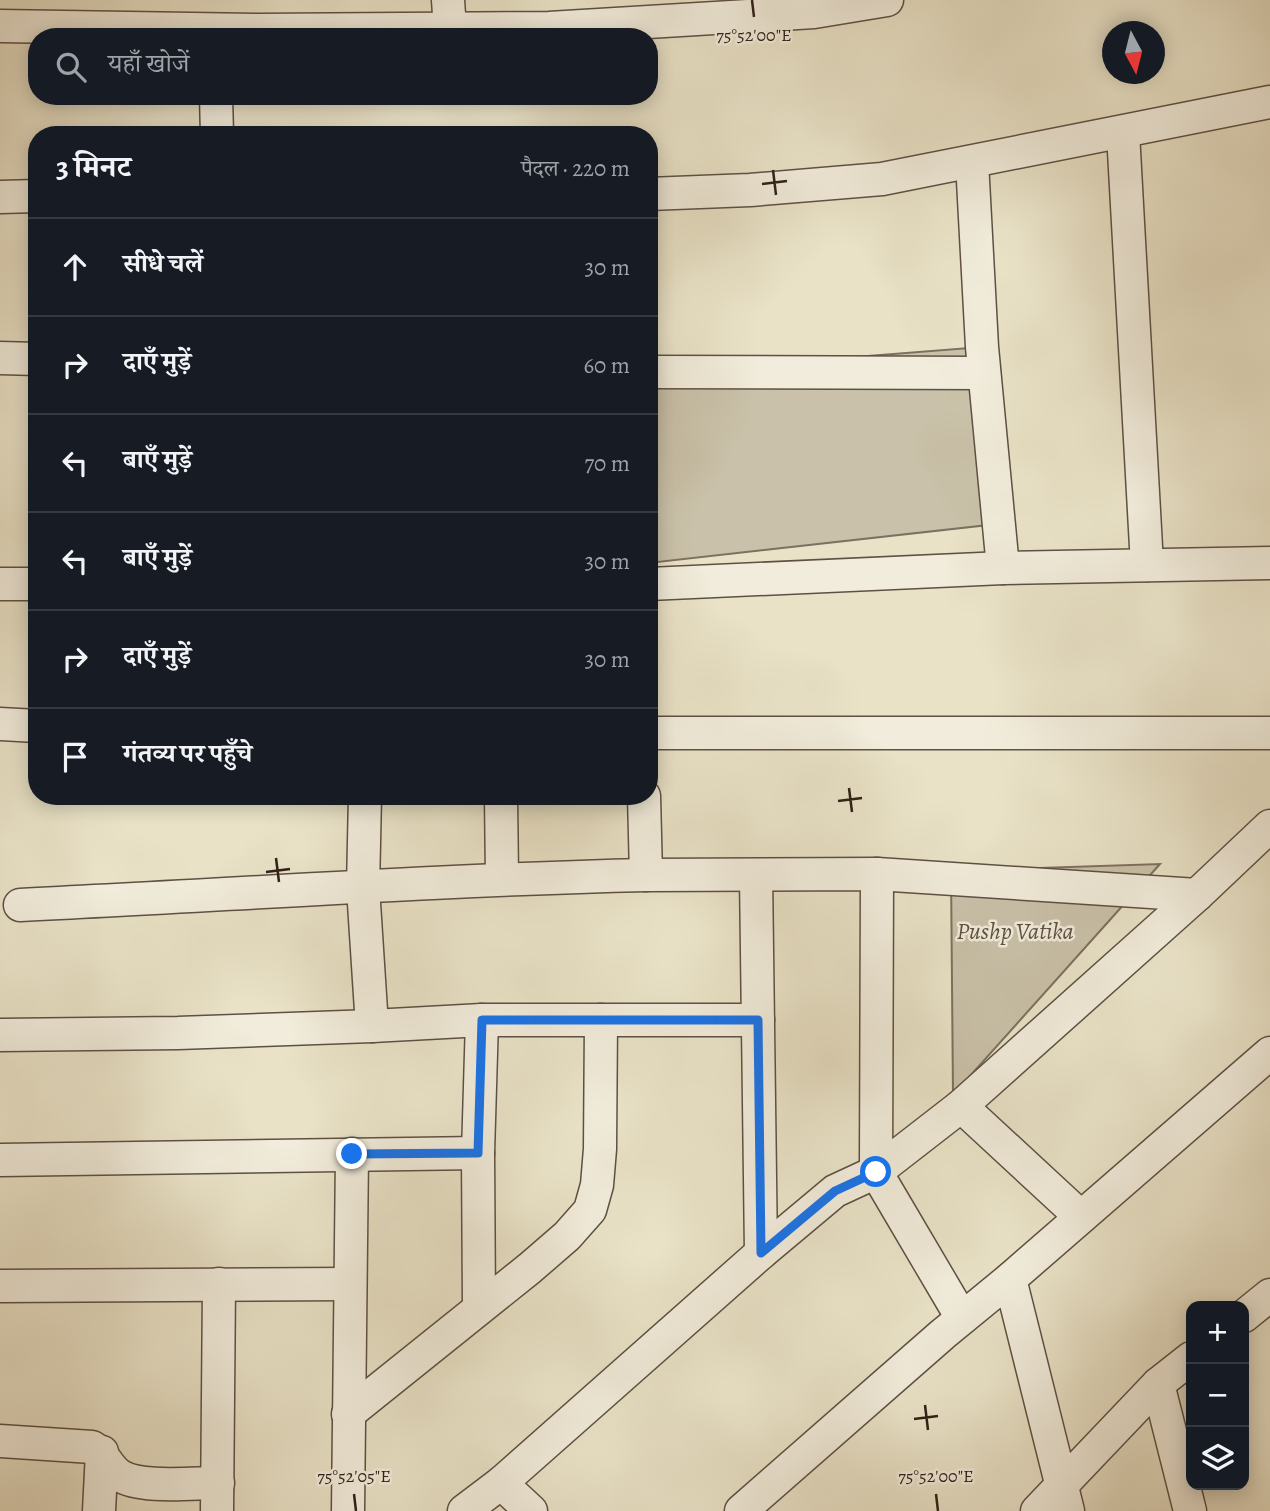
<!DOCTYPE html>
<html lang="hi">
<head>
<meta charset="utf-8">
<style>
  :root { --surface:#171b24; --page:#242831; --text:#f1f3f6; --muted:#9ea1a6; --line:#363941 }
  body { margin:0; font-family:Alegreya,"Noto Serif Devanagari",serif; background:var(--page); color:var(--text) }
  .controls { position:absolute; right:21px; bottom:21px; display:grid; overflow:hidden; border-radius:14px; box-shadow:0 4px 18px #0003 }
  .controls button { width:63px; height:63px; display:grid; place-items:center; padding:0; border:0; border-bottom:2px solid var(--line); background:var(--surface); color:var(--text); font:35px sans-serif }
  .compass { position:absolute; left:1102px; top:21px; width:63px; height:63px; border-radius:50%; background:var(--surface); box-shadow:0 4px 18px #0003; rotate:173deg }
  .stop { position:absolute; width:21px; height:21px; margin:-16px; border:5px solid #1a73e8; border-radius:50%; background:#fff }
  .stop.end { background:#1a73e8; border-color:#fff; box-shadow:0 2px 7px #0008 }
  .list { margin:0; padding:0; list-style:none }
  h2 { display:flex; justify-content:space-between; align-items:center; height:91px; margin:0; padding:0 28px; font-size:30px }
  h2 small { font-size:23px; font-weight:400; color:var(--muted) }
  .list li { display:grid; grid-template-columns:46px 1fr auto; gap:21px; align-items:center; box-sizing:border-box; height:98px; padding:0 28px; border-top:2px solid var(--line) }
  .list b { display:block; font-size:26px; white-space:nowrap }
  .list em { font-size:23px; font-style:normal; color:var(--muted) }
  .icon { flex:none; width:38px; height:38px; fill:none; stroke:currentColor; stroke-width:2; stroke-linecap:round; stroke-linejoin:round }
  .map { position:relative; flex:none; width:1270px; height:1511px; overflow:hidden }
  .search { position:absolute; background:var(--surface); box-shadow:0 4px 18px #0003; left:28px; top:28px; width:630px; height:77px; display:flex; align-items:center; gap:18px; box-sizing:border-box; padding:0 24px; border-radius:28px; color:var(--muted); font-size:26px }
  .panel { position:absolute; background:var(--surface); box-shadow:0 4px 18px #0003; left:28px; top:126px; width:630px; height:679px; border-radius:28px }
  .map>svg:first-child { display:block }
</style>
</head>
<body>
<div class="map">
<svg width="1270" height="1511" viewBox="0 0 1270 1511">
  <rect width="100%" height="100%" fill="#e9e2c7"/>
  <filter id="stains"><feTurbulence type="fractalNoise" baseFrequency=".00286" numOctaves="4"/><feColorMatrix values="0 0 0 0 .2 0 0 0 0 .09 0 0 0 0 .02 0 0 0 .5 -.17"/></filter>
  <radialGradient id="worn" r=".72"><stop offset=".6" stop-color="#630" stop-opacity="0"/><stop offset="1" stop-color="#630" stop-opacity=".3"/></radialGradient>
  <g fill="#c9c1a9" stroke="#7c7060" stroke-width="2">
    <path d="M982 347 997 524 649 563V373Z"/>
    <path d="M1160 864 953 1095 951 871Z"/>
  </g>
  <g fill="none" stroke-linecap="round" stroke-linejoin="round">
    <g stroke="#5e5043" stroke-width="35">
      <g id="street">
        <path d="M448 0 450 29"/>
        <path d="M0 26 258 30 549 28 814 12 887 0"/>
        <path d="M216 96 217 135"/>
        <path d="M1123 133 1147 565"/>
        <path d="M972 162 982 347 1003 568 1270 563"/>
        <path d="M649 194 750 190 882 179 1270 102"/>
        <path d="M0 197 37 196"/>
        <path d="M0 358 37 359"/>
        <path d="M649 372 984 373"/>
        <path d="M0 584H37"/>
        <path d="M649 584 1003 568"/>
        <path d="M0 724 37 726"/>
        <path d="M649 733H1270"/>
        <path d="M365 796 363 888 372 1026"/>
        <path d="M501 796 502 878"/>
        <path d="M644 796 646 875 877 874 1197 895"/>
        <path d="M877 874 876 1172 962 1318"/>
        <path d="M756 875 761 1253"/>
        <path d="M20 905C229 895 437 880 646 875"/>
        <path d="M0 1035 178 1033 372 1026 482 1020H758"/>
        <path d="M961 1106 1081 1217"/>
        <path d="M0 1160 478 1153"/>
        <path d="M1010 1279 1270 1053"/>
        <path d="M0 1286 350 1284"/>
        <path d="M479 1308 478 1153 482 1020"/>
        <path d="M1244 1316 1270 1295"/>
        <path d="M1158 1384 1190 1511"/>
        <path d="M348 1414 530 1268 567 1236 590 1210 597 1185 600 1149 601 1020"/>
        <path d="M0 1441 92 1447C106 1455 107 1467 119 1475 140 1489 192 1483 218 1483"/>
        <path d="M501 1483 761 1253 835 1191 876 1172 961 1106 1197 895 1270 826"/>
        <path d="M99 1511 102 1452"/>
        <path d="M217 1511 219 1284"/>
        <path d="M348 1511 352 1154"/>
        <path d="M464 1511 501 1483 531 1511"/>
        <path d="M741 1511 943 1334 1010 1279 1068 1511"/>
        <path d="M1037 1511 1158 1384 1191 1358"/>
      </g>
    </g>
    <use href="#street" stroke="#f1ecdb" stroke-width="32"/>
  </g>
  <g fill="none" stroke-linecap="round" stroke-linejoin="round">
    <path stroke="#1a73e8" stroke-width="9" d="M352 1154 478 1153 482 1020H758L761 1253 835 1191 876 1172"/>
  </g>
  <path fill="none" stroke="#2f2017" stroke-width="2.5" d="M752 0 754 17M773 170 776 195M762 184 787 181M849 788 852 812M838 801 862 798M276 858 279 882M266 872 290 869M925 1405 928 1430M914 1419 938 1416M354 1494 356 1511M936 1494 938 1511"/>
  <g text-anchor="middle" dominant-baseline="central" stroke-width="5" stroke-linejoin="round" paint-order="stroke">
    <g font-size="24" font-style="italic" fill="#5d5043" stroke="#f1ecdb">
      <text x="1015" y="931">Pushp Vatika</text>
    </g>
  </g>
  <g font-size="18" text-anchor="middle" fill="#2f2017" stroke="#f1ecdb" stroke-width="5" stroke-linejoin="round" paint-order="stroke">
    <text x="754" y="41">75°52'00"E</text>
    <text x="354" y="1482">75°52'05"E</text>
    <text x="936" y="1482">75°52'00"E</text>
  </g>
  <rect width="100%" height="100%" filter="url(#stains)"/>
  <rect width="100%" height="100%" fill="url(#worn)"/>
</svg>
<div class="controls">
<button>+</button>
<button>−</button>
<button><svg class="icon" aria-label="layers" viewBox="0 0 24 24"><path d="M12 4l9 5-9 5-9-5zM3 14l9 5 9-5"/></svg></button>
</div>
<svg class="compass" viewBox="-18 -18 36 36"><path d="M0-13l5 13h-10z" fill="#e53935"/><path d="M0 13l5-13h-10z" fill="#9ea1a6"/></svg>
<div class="stop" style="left:876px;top:1172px"></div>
<div class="stop end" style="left:352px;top:1154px"></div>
<div class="search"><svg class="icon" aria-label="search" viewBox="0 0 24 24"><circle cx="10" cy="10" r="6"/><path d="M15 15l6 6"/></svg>यहाँ खोजें</div>
<section class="panel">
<h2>3 मिनट<small>पैदल · 220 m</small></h2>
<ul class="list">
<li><svg class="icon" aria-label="ahead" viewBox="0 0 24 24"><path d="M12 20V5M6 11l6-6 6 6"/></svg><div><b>सीधे चलें</b></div><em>30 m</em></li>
<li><svg class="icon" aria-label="right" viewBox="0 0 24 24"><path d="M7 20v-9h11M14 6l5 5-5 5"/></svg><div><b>दाएँ मुड़ें</b></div><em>60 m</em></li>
<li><svg class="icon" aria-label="left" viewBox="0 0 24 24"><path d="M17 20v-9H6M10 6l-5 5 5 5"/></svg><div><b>बाएँ मुड़ें</b></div><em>70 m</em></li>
<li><svg class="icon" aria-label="left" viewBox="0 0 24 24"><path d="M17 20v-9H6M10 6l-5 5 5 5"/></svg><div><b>बाएँ मुड़ें</b></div><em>30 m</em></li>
<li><svg class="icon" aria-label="right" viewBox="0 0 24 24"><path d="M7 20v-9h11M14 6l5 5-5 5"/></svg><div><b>दाएँ मुड़ें</b></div><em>30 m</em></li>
<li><svg class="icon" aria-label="arrive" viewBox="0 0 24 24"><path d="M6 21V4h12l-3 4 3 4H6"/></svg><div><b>गंतव्य पर पहुँचे</b></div></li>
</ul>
</section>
</div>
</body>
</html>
